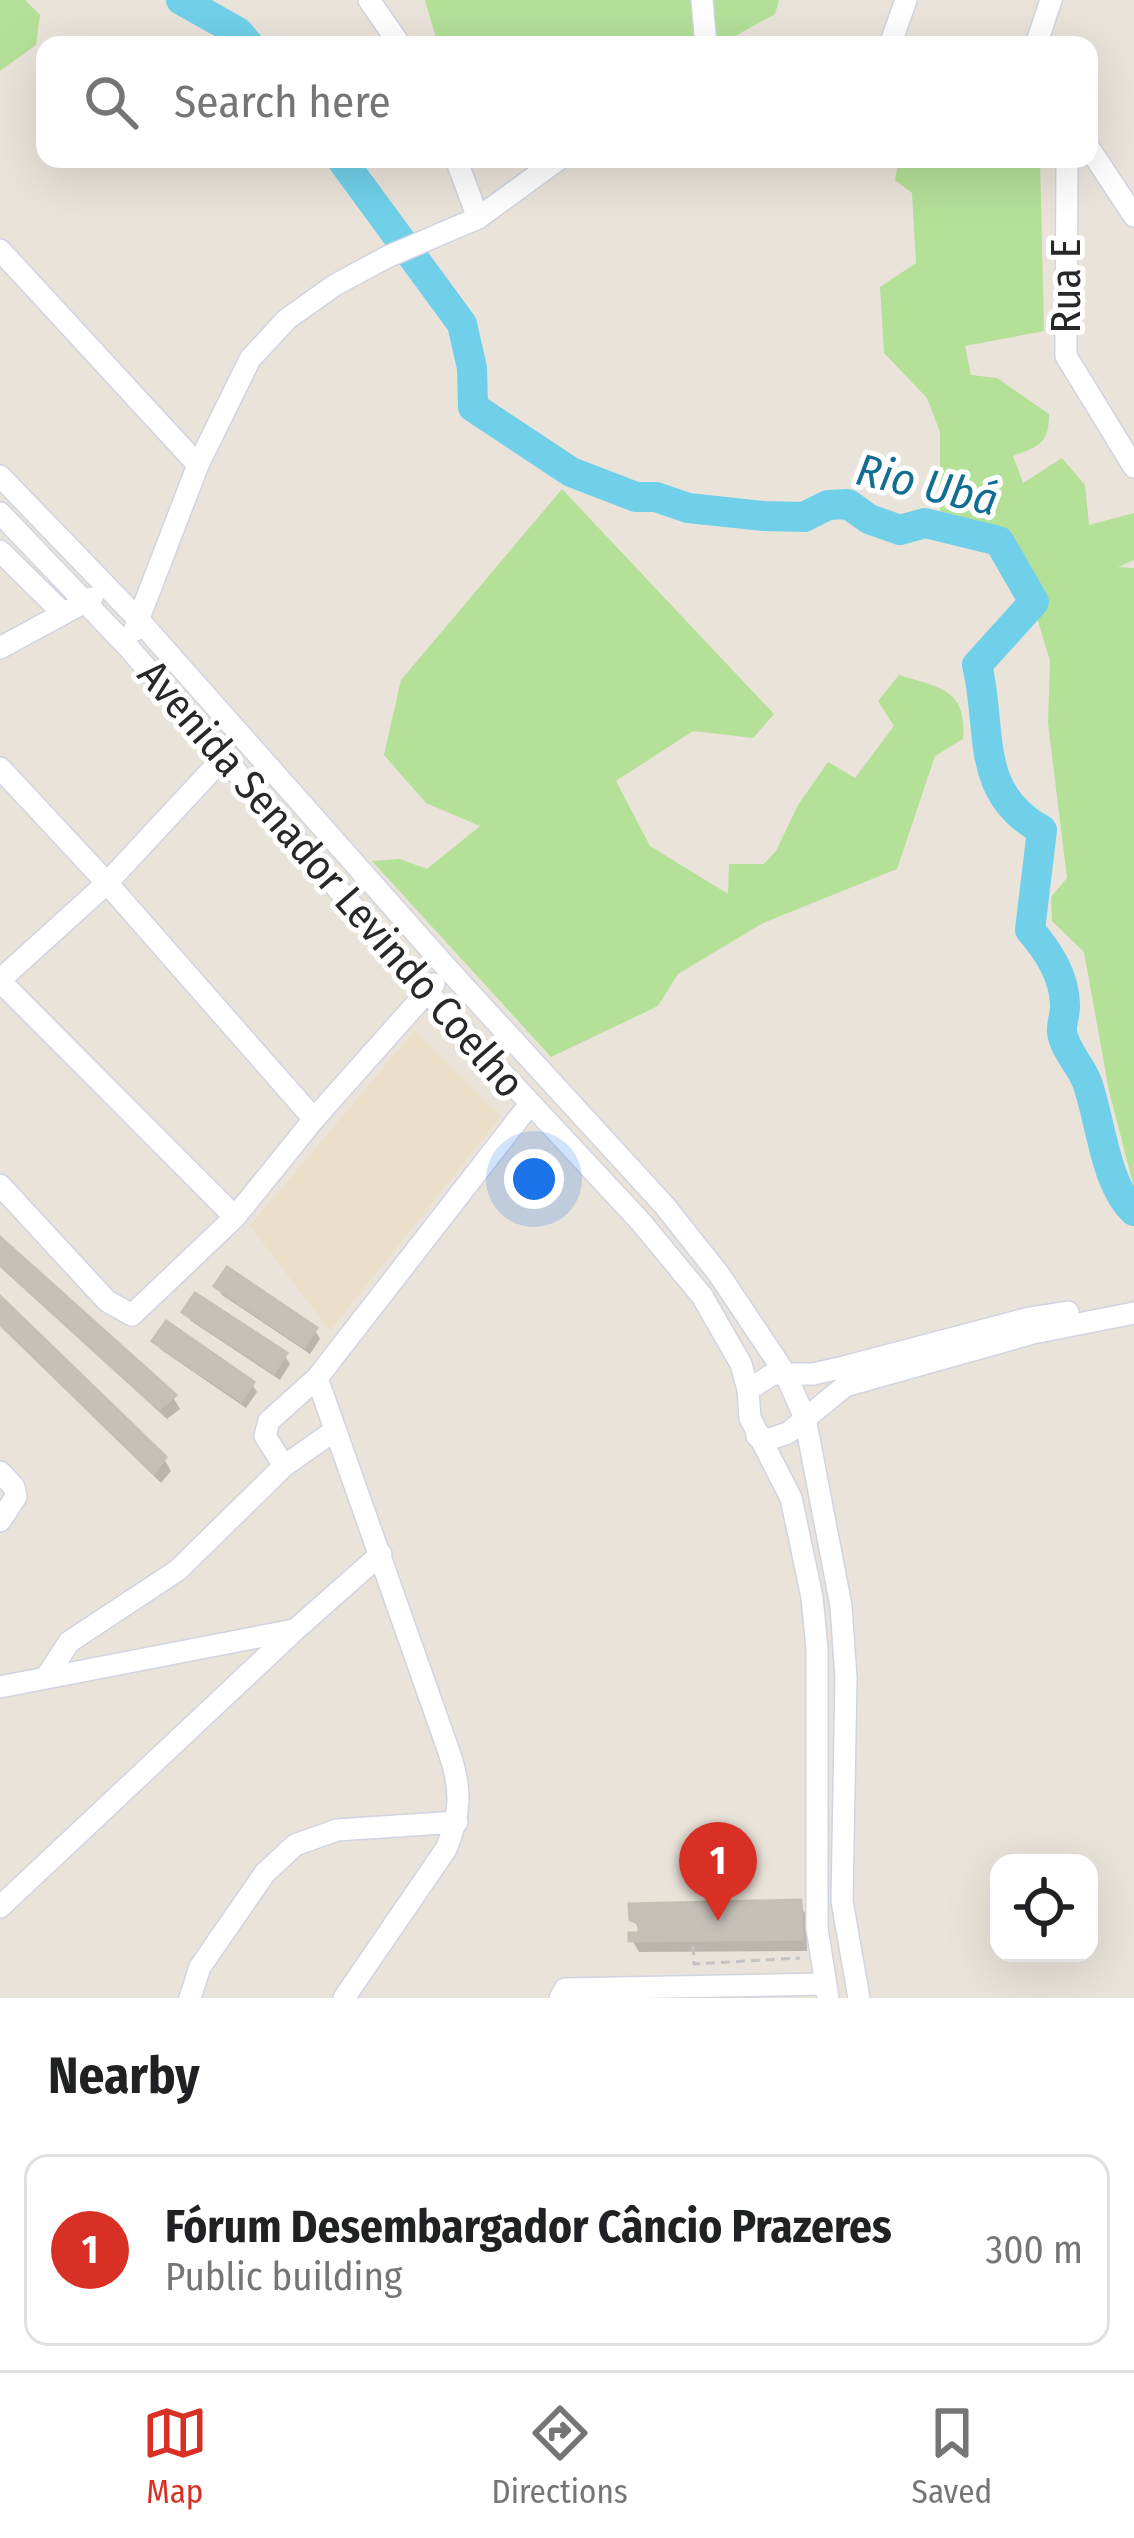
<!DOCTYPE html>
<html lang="en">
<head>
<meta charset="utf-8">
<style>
  :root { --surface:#fff; --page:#f2f2f2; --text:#202124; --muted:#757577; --line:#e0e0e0; --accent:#d93025 }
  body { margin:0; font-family:"Fira Sans Condensed",sans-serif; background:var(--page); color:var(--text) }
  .controls { position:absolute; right:36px; bottom:36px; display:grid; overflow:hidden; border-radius:24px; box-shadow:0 12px 48px #0002 }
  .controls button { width:108px; height:108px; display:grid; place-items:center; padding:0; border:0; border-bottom:3px solid var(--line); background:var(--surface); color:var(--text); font:60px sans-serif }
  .you { position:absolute; left:534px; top:1179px; width:42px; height:42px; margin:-30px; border:9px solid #fff; border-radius:50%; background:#1a73e8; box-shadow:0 0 0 18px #1a73e833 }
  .badge { display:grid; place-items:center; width:78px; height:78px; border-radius:50%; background:var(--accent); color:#fff; font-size:39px; font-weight:700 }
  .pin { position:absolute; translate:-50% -99px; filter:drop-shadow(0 3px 6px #0008) }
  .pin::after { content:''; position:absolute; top:63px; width:42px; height:36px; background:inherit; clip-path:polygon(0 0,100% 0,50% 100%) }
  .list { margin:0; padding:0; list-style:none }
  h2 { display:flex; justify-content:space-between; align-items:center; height:156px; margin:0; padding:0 48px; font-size:51px }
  h2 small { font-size:39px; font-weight:400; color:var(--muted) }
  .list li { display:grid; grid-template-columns:78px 1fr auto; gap:36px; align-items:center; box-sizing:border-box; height:192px; margin:0 24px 24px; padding:0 24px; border:3px solid var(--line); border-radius:24px }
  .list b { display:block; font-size:45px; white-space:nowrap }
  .list p { margin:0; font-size:39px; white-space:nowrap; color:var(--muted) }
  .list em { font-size:39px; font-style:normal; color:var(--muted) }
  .icon { flex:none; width:66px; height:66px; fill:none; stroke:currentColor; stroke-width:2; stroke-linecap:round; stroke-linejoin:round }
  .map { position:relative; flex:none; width:1134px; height:1998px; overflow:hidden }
  .search { position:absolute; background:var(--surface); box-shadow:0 12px 48px #0002; left:36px; right:36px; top:36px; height:132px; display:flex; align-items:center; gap:30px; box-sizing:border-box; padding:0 42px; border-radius:24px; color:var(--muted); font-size:45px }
  .sheet { height:372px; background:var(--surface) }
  nav { display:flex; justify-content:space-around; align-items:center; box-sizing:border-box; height:168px; border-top:3px solid var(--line); background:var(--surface); font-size:33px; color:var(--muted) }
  nav a { display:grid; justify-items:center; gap:6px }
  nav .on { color:var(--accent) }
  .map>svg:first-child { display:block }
</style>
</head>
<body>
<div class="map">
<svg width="1134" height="1998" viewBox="0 0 1134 1998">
  <rect width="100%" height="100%" fill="#eae3da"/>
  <path fill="#ecdfca" d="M415 1030 501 1116 330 1331 250 1226Z"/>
  <g fill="#b4e098">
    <path d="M0 0H25L40 15 36 45 0 71Z"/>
    <path d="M425 0H779L775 14 719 45H438Z"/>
    <path d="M899 159H1040L1044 331 965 346 971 375 997 378 1049 414C1049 444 1039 446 1013 456L1023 483 1062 458 1085 485 1089 525 1134 513V560L1118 567 1134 568V1187L1109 1091 1084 952 1052 921 1051 897 1067 878 1048 723 1050 661 1011 531 940 511V432L927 398 884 353 880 287 916 263 912 193 895 180Z"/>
    <path d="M562 489 774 714 753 738 693 731 616 781 650 846 728 894 729 864H764L776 851 798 805 828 762 855 778 894 726 878 701 899 675C940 688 967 688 963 739L935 756 897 869 763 923 678 974 658 1006 551 1057 372 861 400 859 427 869 480 826 426 803 384 755 401 680Z"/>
  </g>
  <g fill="#0003">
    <path d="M0 1241 173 1397 180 1409 167 1419 0 1267Z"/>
    <path d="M217 1286 315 1330 320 1339 310 1354 222 1295Z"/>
    <path d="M0 1300 164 1459 171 1471 161 1483 0 1326Z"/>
    <path d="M186 1312 285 1356 290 1364 280 1380 191 1321Z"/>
    <path d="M156 1341 252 1384 257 1392 246 1408 160 1349Z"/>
    <path d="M799 1903 806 1915 807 1951 639 1952 632 1940 643 1936 633 1919Z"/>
  </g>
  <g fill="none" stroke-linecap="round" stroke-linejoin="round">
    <g stroke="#70d0ea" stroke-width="30">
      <path d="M181 0 238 32 249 45"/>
      <path d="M341 159 462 324 472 368 473 407 571 472 636 497H656L688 508 764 516 804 517 828 505 848 504 869 519 900 530 925 523 999 541 1034 602 977 665C993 729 973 792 1042 830L1030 930C1048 951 1064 975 1065 1004 1066 1013 1061 1023 1062 1032 1064 1049 1081 1066 1087 1082 1101 1122 1105 1184 1134 1211"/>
    </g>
  </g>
  <g fill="#c5c1b9" stroke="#c5bfb4" stroke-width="3">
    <path d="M0 1237 176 1395 159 1409 0 1264Z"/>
    <path d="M227 1267 317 1328 304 1347 214 1286Z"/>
    <path d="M195 1293 287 1353 274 1373 182 1312Z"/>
    <path d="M0 1296 166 1457 154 1473 0 1324Z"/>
    <path d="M166 1321 254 1382 241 1401 152 1341Z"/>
    <path d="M801 1900 802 1939 629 1941V1933H639V1923L630 1920 629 1904Z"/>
  </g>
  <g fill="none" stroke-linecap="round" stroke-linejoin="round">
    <g stroke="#d0d4e1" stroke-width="24">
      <g id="minor">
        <path d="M369 0 400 45"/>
        <path d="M702 0 706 45"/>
        <path d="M890 45 906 0"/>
        <path d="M1036 45 1051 0"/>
        <path d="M1089 148 1134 216"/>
        <path d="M456 159 478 218"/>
        <path d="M1067 159 1066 356 1134 467"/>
        <path d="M0 250 198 465"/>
        <path d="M0 476 138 619 447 968 664 1205 718 1273 785 1373 805 1418 841 1606 846 1678 842 1901 859 1998"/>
        <path d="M0 513 129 648 427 992 640 1221 702 1296 741 1364 748 1390 750 1418 791 1498 812 1597 817 1649V1928L828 1998"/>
        <path d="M0 551 63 613"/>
        <path d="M134 631 198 465 250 359 287 319 335 285 387 257 478 218 559 159"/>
        <path d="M0 648 92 598"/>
        <path d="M0 768 107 883 314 1119"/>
        <path d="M0 980 107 883 223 758"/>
        <path d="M0 981 235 1217"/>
        <path d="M0 1185 107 1301 132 1315 235 1217 314 1119 434 984"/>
        <path d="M317 1378 449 1752C462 1789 461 1813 446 1849L344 1998"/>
        <path d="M748 1390 773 1374H813L844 1367 1030 1318 1068 1312"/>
        <path d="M757 1436 770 1439 788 1433 845 1386 1033 1333 1134 1313"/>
        <path d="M284 1466 265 1436 269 1421 317 1378 530 1104"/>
        <path d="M0 1472 14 1487 16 1497 0 1521"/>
        <path d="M47 1676 69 1642 178 1570 284 1466 334 1431"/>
        <path d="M0 1687 294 1630"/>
        <path d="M0 1907 295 1630 381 1554"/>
        <path d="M190 1998 200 1967 265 1873 295 1845 337 1830 457 1822"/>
        <path d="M560 1998 565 1989 825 1984"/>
      </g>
    </g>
    <path stroke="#c3c3c3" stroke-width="3" stroke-dasharray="9 6" stroke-linecap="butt" d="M693 1946 694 1964 800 1958"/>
    <use href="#minor" stroke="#fff" stroke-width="21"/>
  </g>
  <g text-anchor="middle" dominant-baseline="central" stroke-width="10" stroke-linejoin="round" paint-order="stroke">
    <g font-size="42" fill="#282828" stroke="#fff">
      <text transform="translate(1066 286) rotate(-90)">Rua E</text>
      <text transform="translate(331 879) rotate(49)">Avenida Senador Levindo Coelho</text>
    </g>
    <g font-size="45" font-style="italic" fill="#126d93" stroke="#fff">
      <text transform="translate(927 485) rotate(13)">Rio Ubá</text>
    </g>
  </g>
</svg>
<div class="controls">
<button><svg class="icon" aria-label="locate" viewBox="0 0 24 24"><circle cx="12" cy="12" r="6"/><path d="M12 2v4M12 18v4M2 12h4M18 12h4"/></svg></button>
</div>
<div class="you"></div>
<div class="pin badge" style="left:718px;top:1921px">1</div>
<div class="search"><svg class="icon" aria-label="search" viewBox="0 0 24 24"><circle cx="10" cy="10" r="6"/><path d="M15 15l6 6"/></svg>Search here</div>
</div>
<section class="sheet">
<h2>Nearby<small></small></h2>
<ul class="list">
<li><span class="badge">1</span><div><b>Fórum Desembargador Câncio Prazeres</b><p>Public building</p></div><em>300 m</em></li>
</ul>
</section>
<nav>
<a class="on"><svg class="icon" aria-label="map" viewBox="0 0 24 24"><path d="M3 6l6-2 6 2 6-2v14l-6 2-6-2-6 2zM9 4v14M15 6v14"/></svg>Map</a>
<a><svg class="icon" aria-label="directions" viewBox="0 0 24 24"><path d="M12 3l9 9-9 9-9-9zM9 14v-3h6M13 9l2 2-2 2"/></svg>Directions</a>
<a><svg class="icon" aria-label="saved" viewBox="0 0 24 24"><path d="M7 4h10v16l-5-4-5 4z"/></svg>Saved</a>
</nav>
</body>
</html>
